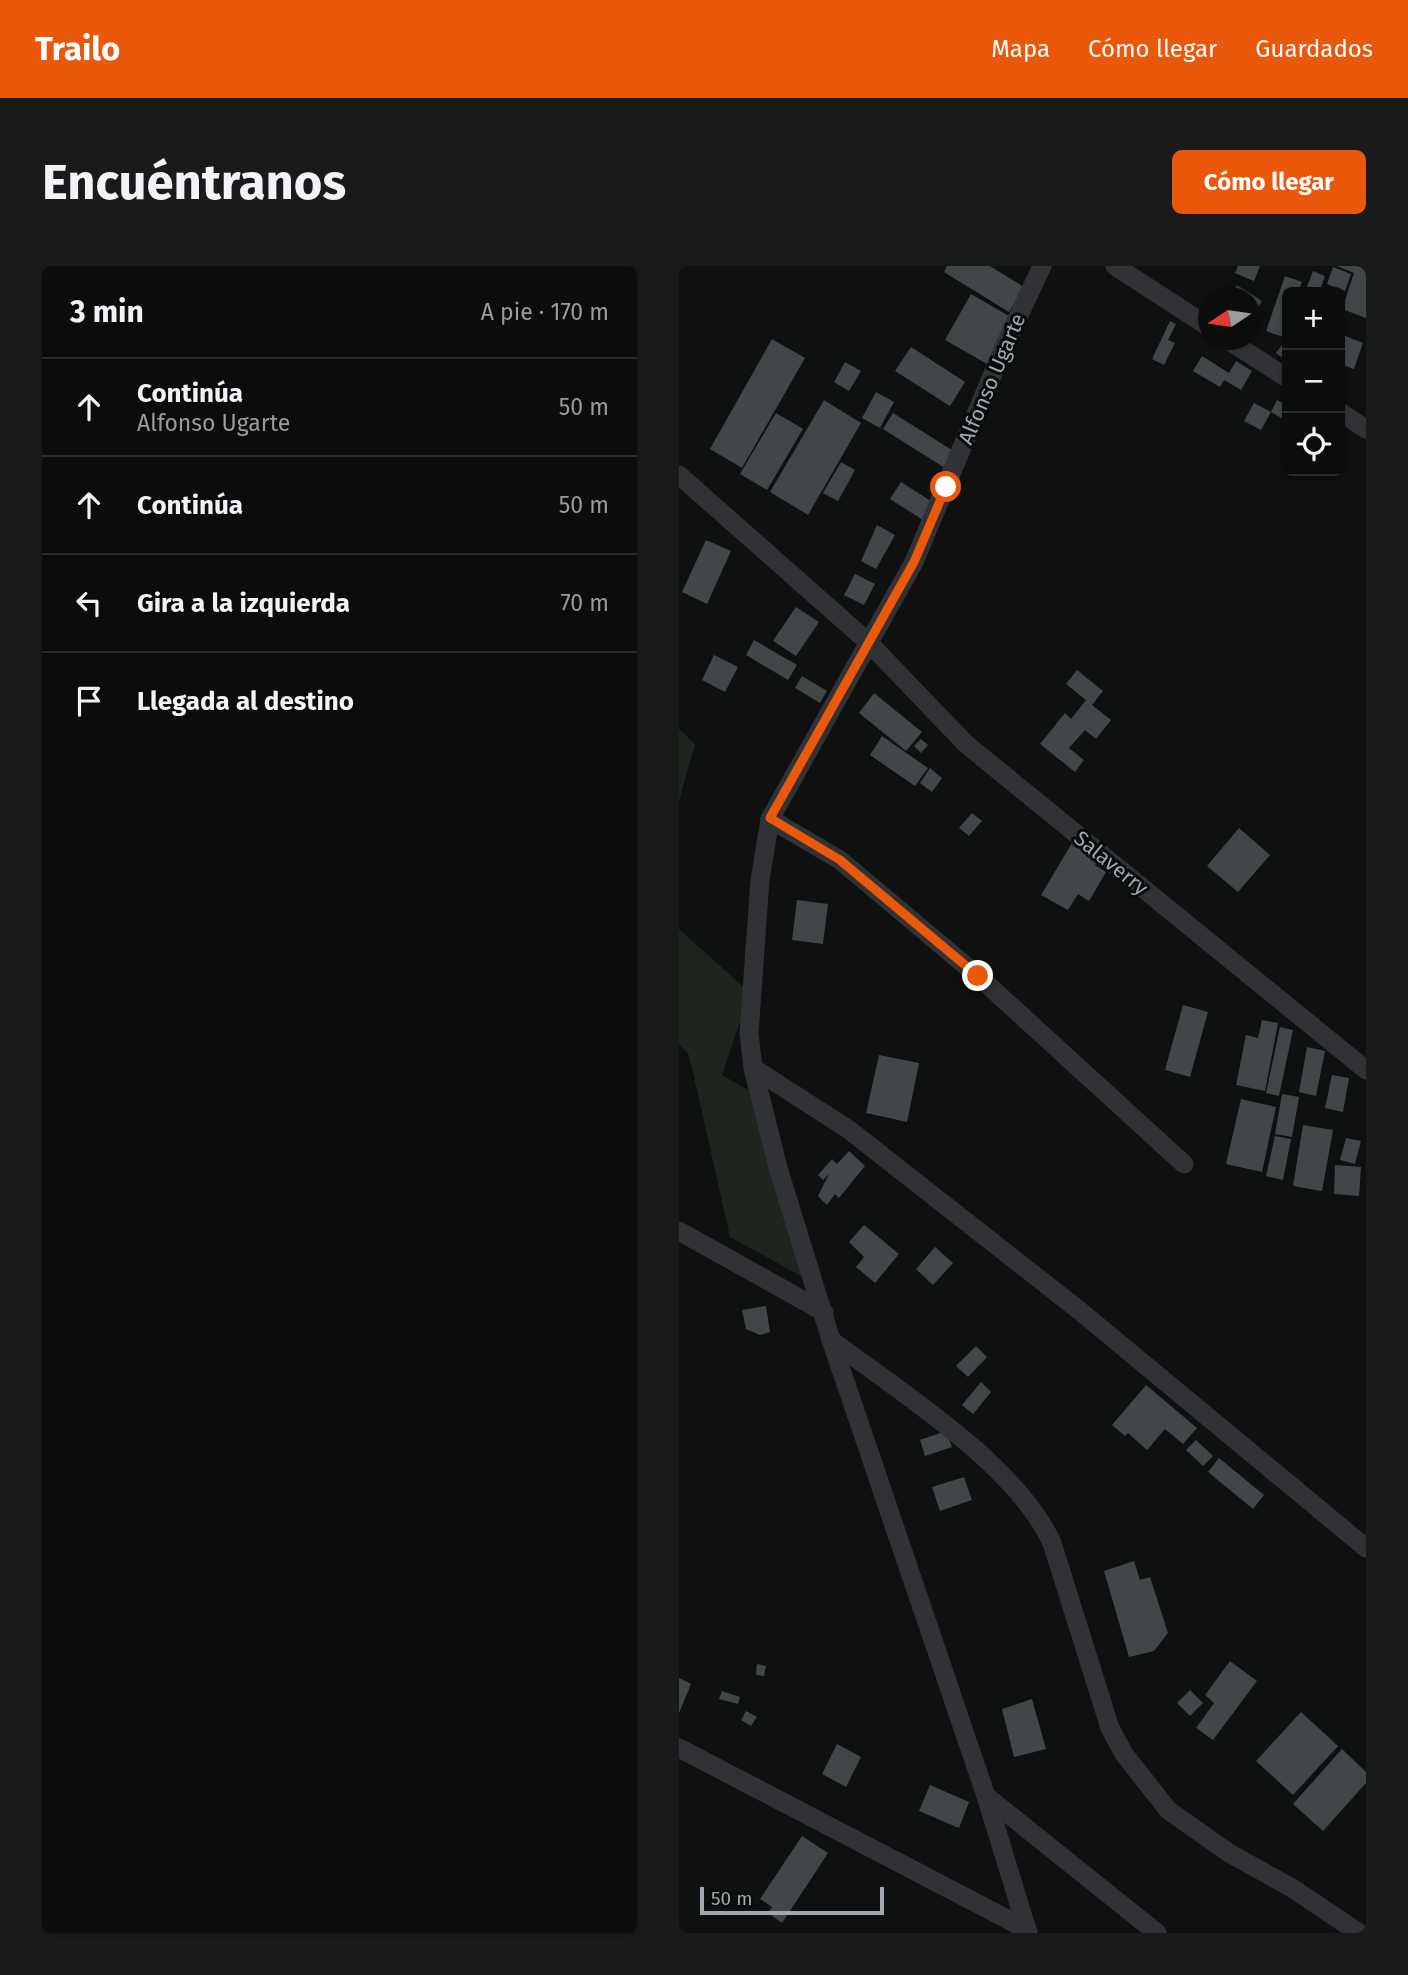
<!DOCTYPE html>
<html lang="es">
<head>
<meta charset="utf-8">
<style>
  :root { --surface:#0b0c0c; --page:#191a1a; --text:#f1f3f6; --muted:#9a9b9d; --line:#2b2c2d; --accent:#ea580c }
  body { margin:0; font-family:"Fira Sans",sans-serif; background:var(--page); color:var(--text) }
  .controls { position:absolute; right:21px; top:21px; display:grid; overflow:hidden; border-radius:10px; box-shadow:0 2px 5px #0004 }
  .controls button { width:63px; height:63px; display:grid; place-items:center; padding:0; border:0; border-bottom:2px solid var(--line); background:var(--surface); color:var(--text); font:35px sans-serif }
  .compass { position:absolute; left:519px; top:21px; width:63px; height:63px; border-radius:50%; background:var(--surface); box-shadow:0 2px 5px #0004; rotate:257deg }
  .scale { position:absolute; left:21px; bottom:18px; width:184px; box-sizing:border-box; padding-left:7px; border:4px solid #a2a8af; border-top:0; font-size:19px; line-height:24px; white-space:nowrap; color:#a2a8af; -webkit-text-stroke:5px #0a0b0b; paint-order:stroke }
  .stop { position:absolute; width:21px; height:21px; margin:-16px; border:5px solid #ea580c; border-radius:50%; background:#fff }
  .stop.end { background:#ea580c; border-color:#fff; box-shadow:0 2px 7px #0008 }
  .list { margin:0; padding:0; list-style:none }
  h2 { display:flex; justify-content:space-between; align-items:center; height:91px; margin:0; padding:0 28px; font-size:30px }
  h2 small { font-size:23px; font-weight:400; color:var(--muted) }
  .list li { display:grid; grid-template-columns:46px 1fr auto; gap:21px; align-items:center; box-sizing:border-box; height:98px; padding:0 28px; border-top:2px solid var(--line) }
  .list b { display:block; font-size:26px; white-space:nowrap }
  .list p { margin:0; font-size:23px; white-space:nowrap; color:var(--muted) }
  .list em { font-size:23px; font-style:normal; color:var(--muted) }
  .icon { flex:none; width:38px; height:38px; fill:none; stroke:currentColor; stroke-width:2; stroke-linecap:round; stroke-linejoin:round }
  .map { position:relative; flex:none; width:687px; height:1667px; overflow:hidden; border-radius:10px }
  header { display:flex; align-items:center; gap:42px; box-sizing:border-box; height:98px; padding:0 35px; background:var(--accent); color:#fff }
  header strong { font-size:33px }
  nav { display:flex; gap:38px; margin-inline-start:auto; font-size:24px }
  .intro { display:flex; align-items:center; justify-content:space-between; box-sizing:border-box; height:168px; padding:0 42px }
  h1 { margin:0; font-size:49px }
  .button { padding:18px 32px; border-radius:10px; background:var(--accent); color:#fff; font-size:24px; font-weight:700 }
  main { display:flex; gap:42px; padding:0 42px }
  aside { flex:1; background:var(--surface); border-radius:10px; box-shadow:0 2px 5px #0004 }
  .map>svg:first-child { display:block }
</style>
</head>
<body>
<header>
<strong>Trailo</strong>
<nav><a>Mapa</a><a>Cómo llegar</a><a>Guardados</a></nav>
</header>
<div class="intro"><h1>Encuéntranos</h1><a class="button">Cómo llegar</a></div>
<main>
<aside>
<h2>3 min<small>A pie · 170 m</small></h2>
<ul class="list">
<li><svg class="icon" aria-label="ahead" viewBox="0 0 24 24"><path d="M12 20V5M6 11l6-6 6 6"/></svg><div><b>Continúa</b><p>Alfonso Ugarte</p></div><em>50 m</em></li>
<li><svg class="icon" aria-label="ahead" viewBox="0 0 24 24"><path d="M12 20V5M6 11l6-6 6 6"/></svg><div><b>Continúa</b></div><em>50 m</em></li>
<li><svg class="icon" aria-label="left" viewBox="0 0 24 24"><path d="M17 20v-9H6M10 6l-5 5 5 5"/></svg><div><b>Gira a la izquierda</b></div><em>70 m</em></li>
<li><svg class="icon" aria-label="arrive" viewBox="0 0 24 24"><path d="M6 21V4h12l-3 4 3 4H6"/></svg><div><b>Llegada al destino</b></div></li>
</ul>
</aside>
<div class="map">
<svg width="687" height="1667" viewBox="0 0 687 1667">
  <rect width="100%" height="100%" fill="#0f1010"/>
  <g fill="#1e241e">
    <path d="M0 463 16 478 0 535Z"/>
    <path d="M0 663 71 727 43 809 88 835 140 1020 51 971 10 789 0 779Z"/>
  </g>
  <g fill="#434648">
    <path d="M268 0H311L345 21 330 46 265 6Z"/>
    <path d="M559 0H581L575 15 556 7Z"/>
    <path d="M658 0H687V52L663 43 675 7Z"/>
    <path d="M654 1 672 8 666 25 648 18Z"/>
    <path d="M634 5 646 10 640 26H626Z"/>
    <path d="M606 10 623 16 619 26H608V58L604 71 587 65Z"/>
    <path d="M558 19 583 35 572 54V32H550Z"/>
    <path d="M292 28 335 53 308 98 266 74Z"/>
    <path d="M491 55 497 58 489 74 496 77 485 99 473 93Z"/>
    <path d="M661 68 684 77 675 103 661 98Z"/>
    <path d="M93 73 126 92 63 202 31 183Z"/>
    <path d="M605 76 608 79V95L597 87Z"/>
    <path d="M232 81 286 116 271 140 216 105Z"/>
    <path d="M523 90 550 107 557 95 573 105 562 124 545 114 541 121 514 105Z"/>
    <path d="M166 96 182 105 170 125 155 116Z"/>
    <path d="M197 126 215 136 201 162 183 152Z"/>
    <path d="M145 134 182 157 129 249 91 226Z"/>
    <path d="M598 134 608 139 604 153 592 146Z"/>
    <path d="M575 137 592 146 582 164 565 155Z"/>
    <path d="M97 147 124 163 88 224 61 208Z"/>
    <path d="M214 147 276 186 266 202 204 163Z"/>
    <path d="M162 196 176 204 159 235 144 227Z"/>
    <path d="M222 216 255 237 244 254 211 233Z"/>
    <path d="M198 259 216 269 197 303 182 295Z"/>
    <path d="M27 274 52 285 28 338 3 326Z"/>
    <path d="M176 308 196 318 185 339 165 329Z"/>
    <path d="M117 341 140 356 117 390 94 375Z"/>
    <path d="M75 374 118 399 109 414 67 389Z"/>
    <path d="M35 389 59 401 46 426 23 414Z"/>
    <path d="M398 404 424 425 413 439 432 454 417 473 406 464 390 482 405 494 396 506 361 478 386 447 392 453 407 434 387 418Z"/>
    <path d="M123 410 148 425 141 437 116 422Z"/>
    <path d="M195 427 243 466 227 485 180 447Z"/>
    <path d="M203 470 249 502 236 520 191 489Z"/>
    <path d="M242 473 249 479 242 487 235 480Z"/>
    <path d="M251 502 263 512 253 526 241 517Z"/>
    <path d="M293 547 303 555 290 570 280 562Z"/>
    <path d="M560 562 591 589 559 626 528 600Z"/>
    <path d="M393 577 420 593 416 599 427 606 410 635 399 628 389 644 362 629Z"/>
    <path d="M118 634 149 638 144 678 113 674Z"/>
    <path d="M504 739 529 746 511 811 486 804Z"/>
    <path d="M583 754 599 757 586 825 557 819 567 769 579 772Z"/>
    <path d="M601 761 614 764 600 830 587 827Z"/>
    <path d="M628 781 646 785 637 830 620 826Z"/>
    <path d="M200 789 240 797 228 856 187 847Z"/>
    <path d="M653 809 670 812 664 846 646 842Z"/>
    <path d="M603 828 620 831 613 871 596 868Z"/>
    <path d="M562 833 597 841 583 906 547 898Z"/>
    <path d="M624 859 654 864 643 925 614 920Z"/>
    <path d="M596 870 612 873 604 914 587 910Z"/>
    <path d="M667 872 682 875 676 898 661 894Z"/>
    <path d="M170 885 186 900 160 932 156 928 148 939 139 930 150 908 144 914 139 909 153 893 158 898Z"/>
    <path d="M656 899 682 901 680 930 655 928Z"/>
    <path d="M185 959 220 988 196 1017 177 1001 185 991 170 976Z"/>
    <path d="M256 981 274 997 254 1019 237 1003Z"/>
    <path d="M87 1040 91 1066 81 1069 67 1063 63 1044Z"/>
    <path d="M297 1080 308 1091 289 1111 277 1100Z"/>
    <path d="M302 1116 312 1126 294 1148 283 1139Z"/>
    <path d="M467 1119 518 1162 504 1178 486 1163 468 1184 449 1167 446 1170 433 1159Z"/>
    <path d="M267 1165 273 1181 246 1190 241 1174Z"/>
    <path d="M517 1174 534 1190 524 1200 507 1184Z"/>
    <path d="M540 1192 585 1229 574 1243 529 1206Z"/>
    <path d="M285 1211 293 1234 261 1245 253 1221Z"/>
    <path d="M455 1295 461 1314 471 1311 489 1367 475 1385 450 1391 425 1305Z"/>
    <path d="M551 1395 578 1415 534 1474 517 1462 535 1437 526 1429Z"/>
    <path d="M78 1398 87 1400 85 1410 77 1409Z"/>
    <path d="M0 1412 12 1418 0 1447Z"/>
    <path d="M511 1424 524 1437 511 1450 498 1437Z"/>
    <path d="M43 1425 61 1431 59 1438 40 1433Z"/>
    <path d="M353 1433 367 1483 335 1491 323 1443Z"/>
    <path d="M67 1445 78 1451 72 1460 62 1454Z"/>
    <path d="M622 1446 659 1480 614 1529 577 1495Z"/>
    <path d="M158 1478 182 1491 167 1521 143 1508Z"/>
    <path d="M663 1483 687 1506V1517L644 1565 614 1538Z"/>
    <path d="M251 1519 290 1536 280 1562 240 1545Z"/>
    <path d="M123 1570 149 1587 103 1657 89 1647 93 1641 81 1633Z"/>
  </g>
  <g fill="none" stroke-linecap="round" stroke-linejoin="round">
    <g stroke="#313235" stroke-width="19">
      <path d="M436 0 530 61"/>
      <path d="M549 74 608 112"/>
      <path d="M661 146 687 163"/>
      <path d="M0 209 189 376 287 478 687 804"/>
      <path d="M91 553 161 594 299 710 505 898"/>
      <path d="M74 802 169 863 401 1045 687 1282"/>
      <path d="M0 965 145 1046"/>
      <path d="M152 1074C220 1125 338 1199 373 1277L431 1462 445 1488 489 1544 550 1587 613 1622 680 1667"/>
      <path d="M0 1482 347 1663"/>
      <path d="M307 1530 478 1667"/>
      <path d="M349 1667 307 1530 152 1074 99 902 74 802 70 767 81 614 91 553 235 296 326 79 363 0"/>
    </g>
  </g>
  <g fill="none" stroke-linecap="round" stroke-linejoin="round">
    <path stroke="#ea580c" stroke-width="9" d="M267 221 235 296 91 552 161 594 299 710"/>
  </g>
  <g text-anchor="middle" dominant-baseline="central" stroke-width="6" stroke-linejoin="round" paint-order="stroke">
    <g font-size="21" fill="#a2a8af" stroke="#0a0b0b">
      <text transform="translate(313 113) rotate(-67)">Alfonso Ugarte</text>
      <text transform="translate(432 597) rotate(39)">Salaverry</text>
    </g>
  </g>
</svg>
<div class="controls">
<button>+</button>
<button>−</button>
<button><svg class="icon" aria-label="locate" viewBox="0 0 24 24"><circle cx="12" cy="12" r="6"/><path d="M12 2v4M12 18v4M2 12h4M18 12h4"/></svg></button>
</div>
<svg class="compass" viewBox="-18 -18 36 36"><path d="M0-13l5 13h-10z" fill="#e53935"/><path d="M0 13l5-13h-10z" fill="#9a9b9d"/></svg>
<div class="scale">50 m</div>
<div class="stop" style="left:267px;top:221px"></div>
<div class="stop end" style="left:299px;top:710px"></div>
</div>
</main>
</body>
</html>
